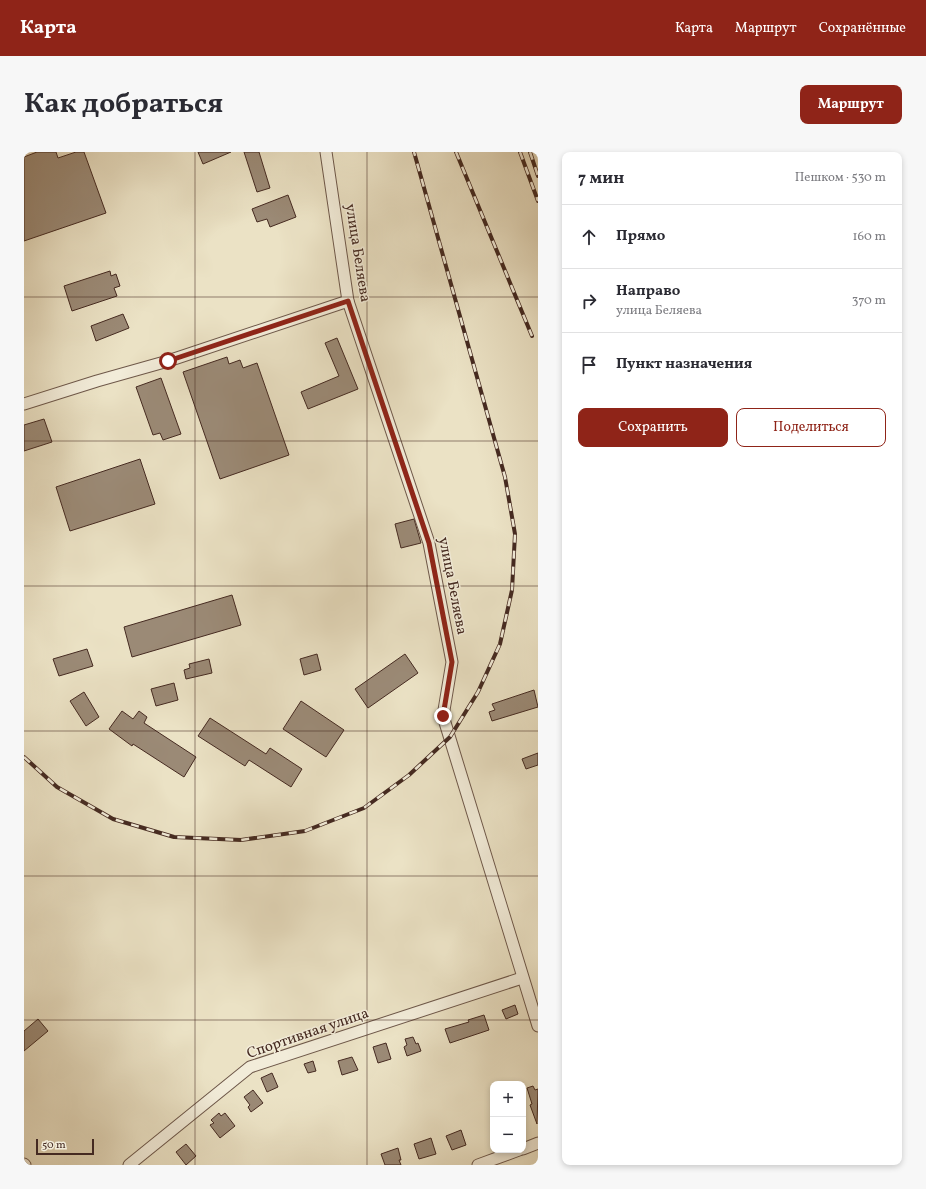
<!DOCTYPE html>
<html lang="ru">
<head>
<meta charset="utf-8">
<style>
  :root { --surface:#fff; --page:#f7f7f7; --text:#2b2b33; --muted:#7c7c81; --line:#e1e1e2; --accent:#8f2418 }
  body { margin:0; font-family:Vollkorn,serif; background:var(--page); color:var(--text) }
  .controls { position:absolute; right:12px; bottom:12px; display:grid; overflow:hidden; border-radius:8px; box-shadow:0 2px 6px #0003 }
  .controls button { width:36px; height:36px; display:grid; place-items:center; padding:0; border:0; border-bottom:1px solid var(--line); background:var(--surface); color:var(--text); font:20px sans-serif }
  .scale { position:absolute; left:12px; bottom:10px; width:58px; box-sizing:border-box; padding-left:4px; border:2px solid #452a21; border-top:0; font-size:11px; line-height:14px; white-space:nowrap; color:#452a21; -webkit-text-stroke:3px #f2ecd9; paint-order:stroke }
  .stop { position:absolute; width:12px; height:12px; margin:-9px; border:3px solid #8f2418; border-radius:50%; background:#fff }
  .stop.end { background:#8f2418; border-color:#fff; box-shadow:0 1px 4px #0008 }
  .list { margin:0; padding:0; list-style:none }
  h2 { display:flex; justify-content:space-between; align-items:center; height:52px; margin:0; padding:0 16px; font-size:17px }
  h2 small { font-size:13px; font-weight:400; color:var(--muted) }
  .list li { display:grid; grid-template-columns:26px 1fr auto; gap:12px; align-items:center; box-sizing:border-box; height:64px; padding:0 16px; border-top:1px solid var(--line) }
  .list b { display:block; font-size:15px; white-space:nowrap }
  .list p { margin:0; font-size:13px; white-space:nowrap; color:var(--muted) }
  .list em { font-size:13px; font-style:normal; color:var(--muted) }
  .actions { display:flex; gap:8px; padding:12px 16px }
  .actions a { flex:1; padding:9px 0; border:1px solid var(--accent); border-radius:8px; text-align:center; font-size:14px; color:var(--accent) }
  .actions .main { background:var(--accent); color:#fff }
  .icon { flex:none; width:22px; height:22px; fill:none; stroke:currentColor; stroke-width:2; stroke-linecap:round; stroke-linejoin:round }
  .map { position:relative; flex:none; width:514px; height:1013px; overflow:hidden; border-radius:8px }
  header { display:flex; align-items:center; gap:24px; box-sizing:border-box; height:56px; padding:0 20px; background:var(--accent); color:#fff }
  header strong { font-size:19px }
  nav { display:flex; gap:22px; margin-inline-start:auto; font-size:14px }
  .intro { display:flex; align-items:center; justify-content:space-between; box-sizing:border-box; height:96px; padding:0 24px }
  h1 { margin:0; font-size:28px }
  .button { padding:10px 18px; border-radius:8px; background:var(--accent); color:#fff; font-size:14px; font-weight:700 }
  main { display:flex; gap:24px; padding:0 24px }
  aside { flex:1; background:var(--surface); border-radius:8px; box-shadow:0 2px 6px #0003 }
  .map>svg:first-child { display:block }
</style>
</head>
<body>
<header>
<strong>Карта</strong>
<nav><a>Карта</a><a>Маршрут</a><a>Сохранённые</a></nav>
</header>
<div class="intro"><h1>Как добраться</h1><a class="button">Маршрут</a></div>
<main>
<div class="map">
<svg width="514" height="1013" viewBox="0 0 514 1013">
  <rect width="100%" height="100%" fill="#ebe2c5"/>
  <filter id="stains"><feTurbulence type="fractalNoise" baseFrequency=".005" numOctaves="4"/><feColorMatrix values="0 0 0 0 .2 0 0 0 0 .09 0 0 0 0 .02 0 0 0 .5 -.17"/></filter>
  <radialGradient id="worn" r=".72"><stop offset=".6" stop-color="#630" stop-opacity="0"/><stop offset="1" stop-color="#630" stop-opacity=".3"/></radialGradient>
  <g fill="#9b8a76" stroke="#452a21">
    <path d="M13 0H32L34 6 52 0H60L82 61 0 89V5Z"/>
    <path d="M174 0H207L179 12Z"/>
    <path d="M220 0H235L246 36 233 40Z"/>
    <path d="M264 43 272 65 246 75 243 67 233 70 228 57Z"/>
    <path d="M86 119 87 124 92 122 96 134 90 136 93 144 48 159 40 134Z"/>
    <path d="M99 162 105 176 72 189 67 174Z"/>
    <path d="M313 186 334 237 284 257 277 240 315 224 301 191Z"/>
    <path d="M203 205 205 212 216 208 219 216 233 211 265 303 196 327 159 220Z"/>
    <path d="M137 226 157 282 139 288 136 281 129 283 112 235Z"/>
    <path d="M20 267 28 290 0 299V273Z"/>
    <path d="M116 307 131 352 46 379 32 335Z"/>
    <path d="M390 367 397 391 377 396 371 372Z"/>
    <path d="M208 443 217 473 108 505 100 475Z"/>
    <path d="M63 497 69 514 35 524 29 507Z"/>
    <path d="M293 502 297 518 280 523 276 507Z"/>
    <path d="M381 502 394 521 344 556 331 537Z"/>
    <path d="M185 507 188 521 162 527 160 518 166 516 165 512Z"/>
    <path d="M150 531 154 548 132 554 127 537Z"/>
    <path d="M510 538 514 555 468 569 465 560 471 558 468 552Z"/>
    <path d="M60 540 75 565 62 574 46 549Z"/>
    <path d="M277 549 320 578 302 605 259 577Z"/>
    <path d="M98 559 109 567 115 559 123 565 120 571 172 605 160 625 109 592 108 594 85 577Z"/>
    <path d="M186 566 242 602 246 596 278 617 267 635 225 608 221 614 174 584Z"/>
    <path d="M514 601V613L502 617 498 607Z"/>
    <path d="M491 853 494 862 482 867 478 858Z"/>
    <path d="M460 863 465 878 426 891 421 877 445 870 444 868Z"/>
    <path d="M14 867 24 879 0 899V879Z"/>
    <path d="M389 885 392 892 394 891 397 899 383 904 380 895 383 893 381 887Z"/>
    <path d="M362 891 367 907 354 911 349 895Z"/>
    <path d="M328 905 334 918 318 923 314 909Z"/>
    <path d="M289 909 292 919 284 921 280 912Z"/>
    <path d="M248 921 254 935 243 940 237 926Z"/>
    <path d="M509 934 511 938 514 937 513 972 506 953 508 952 503 936Z"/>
    <path d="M229 938 239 951 227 960 224 955 226 953 220 945Z"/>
    <path d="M195 961 197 964 201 961 211 974 196 986 186 973 190 971 187 968Z"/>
    <path d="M437 978 442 993 428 998 422 984Z"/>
    <path d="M407 986 412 1002 395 1007 390 992Z"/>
    <path d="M162 992 172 1004 162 1013 152 1000Z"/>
    <path d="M374 996 377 1008H375L377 1013H361L357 1002Z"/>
  </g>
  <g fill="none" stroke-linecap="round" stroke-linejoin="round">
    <g stroke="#6e584a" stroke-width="13">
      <g id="minor">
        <path d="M302 0 324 149 405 391 428 510 419 564 514 874"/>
        <path d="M0 252 73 229 144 209 324 149"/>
        <path d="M499 997 514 991"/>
        <path d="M0 1012 1 1013"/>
        <path d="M105 1013 226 915 498 826"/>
        <path d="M454 1013 495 998"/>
      </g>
    </g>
    <use href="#minor" stroke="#f2ecd9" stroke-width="11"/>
    <g stroke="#452a21" stroke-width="4">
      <g id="rail">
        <path d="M432 0 508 184"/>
        <path d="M496 0 514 49"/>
        <path d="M506 0 514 24"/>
        <path d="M0 605 33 635 89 667 150 685 217 688 281 679 340 656 385 623 426 585 454 540 476 492 488 438 491 382 481 325 390 0"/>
      </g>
    </g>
    <use href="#rail" stroke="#f2ecd9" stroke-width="2.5" stroke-dasharray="8" stroke-linecap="butt"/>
  </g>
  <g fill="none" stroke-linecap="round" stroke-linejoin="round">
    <path stroke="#8f2418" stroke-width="5" d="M144 209 324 149 405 391 428 510 419 564"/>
  </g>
  <path fill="none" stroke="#452a21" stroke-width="1" stroke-opacity="0.55" d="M171 0V1013M343 0V1013M0 145H514M0 289H514M0 434H514M0 579H514M0 724H514M0 868H514"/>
  <g text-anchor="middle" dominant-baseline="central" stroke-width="3" stroke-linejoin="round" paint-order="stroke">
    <g font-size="15" fill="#452a21" stroke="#f2ecd9">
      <text transform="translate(333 101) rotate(81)">улица Беляева</text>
      <text transform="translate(428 434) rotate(79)">улица Беляева</text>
      <text transform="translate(284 882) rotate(-19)">Спортивная улица</text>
    </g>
  </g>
  <rect width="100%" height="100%" filter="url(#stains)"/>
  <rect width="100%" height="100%" fill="url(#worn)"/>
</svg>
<div class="controls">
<button>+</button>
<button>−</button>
</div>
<div class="scale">50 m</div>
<div class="stop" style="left:144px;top:209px"></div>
<div class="stop end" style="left:419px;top:564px"></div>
</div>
<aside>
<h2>7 мин<small>Пешком · 530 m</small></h2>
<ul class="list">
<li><svg class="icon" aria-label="ahead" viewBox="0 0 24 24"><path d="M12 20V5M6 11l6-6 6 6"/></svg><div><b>Прямо</b></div><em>160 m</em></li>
<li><svg class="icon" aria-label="right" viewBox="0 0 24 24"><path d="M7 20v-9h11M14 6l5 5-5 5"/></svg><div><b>Направо</b><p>улица Беляева</p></div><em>370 m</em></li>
<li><svg class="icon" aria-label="arrive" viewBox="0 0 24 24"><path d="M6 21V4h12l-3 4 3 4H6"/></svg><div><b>Пункт назначения</b></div></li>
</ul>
<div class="actions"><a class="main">Сохранить</a><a>Поделиться</a></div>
</aside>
</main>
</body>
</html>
